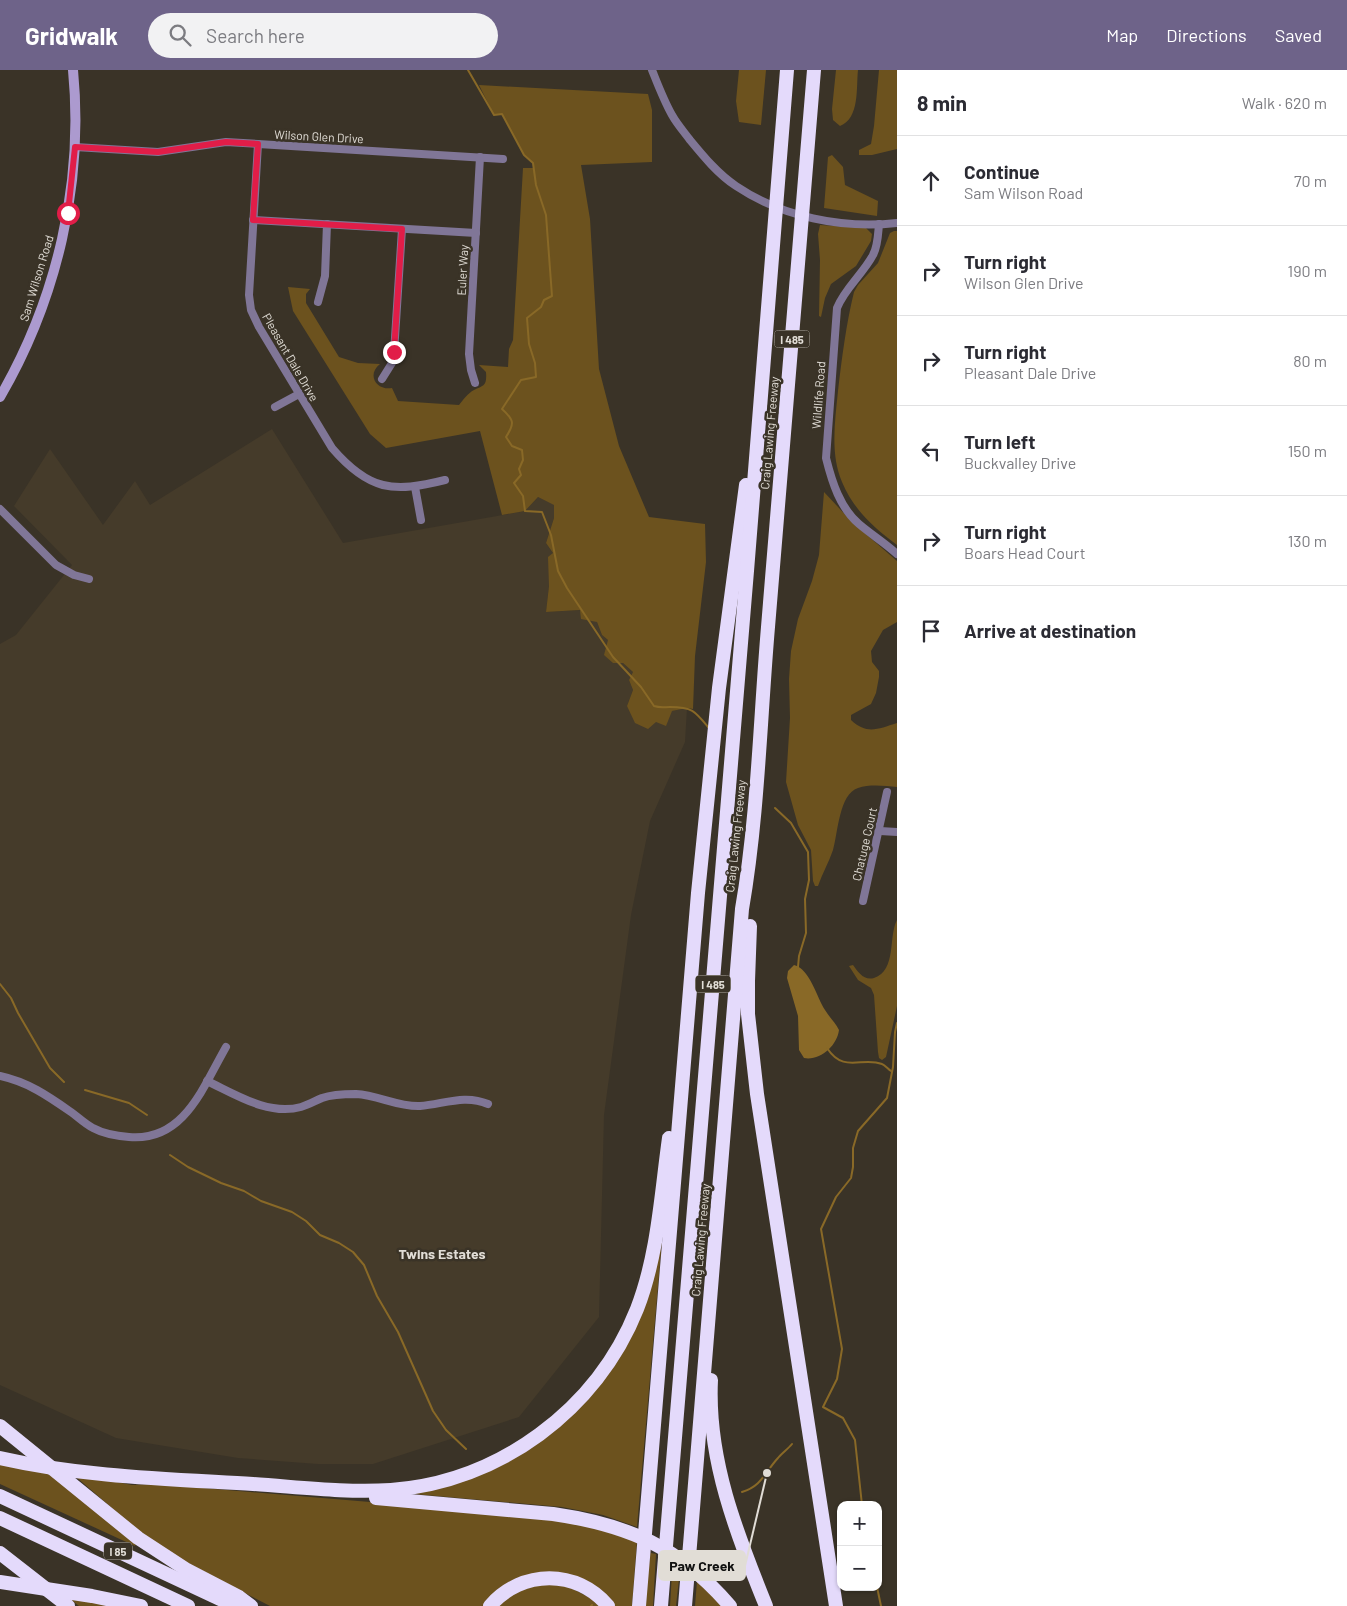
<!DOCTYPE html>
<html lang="en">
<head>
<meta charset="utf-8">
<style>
  :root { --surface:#fff; --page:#f2f2f3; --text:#2b2b33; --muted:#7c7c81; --line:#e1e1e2; --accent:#6e6389 }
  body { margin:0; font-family:Barlow,sans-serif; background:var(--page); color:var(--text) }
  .controls { position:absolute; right:15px; bottom:15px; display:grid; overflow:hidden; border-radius:10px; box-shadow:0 1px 4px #0004 }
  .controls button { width:45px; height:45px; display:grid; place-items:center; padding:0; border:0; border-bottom:1px solid var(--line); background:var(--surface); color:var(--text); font:25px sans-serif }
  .stop { position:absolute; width:15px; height:15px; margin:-11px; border:4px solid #e11d48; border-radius:50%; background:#fff }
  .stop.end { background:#e11d48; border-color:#fff; box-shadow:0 1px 5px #0008 }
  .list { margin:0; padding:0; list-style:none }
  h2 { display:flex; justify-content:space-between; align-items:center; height:65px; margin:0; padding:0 20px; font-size:21px }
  h2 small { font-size:16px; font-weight:400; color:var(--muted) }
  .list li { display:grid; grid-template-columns:32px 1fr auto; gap:15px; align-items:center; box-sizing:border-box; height:90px; padding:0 20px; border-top:1px solid var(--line) }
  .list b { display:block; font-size:19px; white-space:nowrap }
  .list p { margin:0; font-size:16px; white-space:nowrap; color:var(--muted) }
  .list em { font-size:16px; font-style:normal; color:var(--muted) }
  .icon { flex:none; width:28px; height:28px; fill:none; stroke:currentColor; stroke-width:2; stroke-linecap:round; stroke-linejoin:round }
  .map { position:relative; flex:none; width:897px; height:1536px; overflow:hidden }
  header { display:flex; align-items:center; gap:30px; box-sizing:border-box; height:70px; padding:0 25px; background:var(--accent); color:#fff }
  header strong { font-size:24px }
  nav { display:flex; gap:28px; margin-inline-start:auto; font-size:18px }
  .search { width:350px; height:45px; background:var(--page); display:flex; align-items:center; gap:12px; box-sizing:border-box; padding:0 18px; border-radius:28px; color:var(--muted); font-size:19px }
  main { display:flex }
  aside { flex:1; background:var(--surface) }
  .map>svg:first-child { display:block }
</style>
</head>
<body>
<header>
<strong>Gridwalk</strong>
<div class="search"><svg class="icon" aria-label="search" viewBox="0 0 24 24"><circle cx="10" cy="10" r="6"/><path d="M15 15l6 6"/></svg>Search here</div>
<nav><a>Map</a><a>Directions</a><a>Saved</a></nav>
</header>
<main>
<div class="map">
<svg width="897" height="1536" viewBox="0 0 897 1536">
  <rect width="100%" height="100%" fill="#3a3327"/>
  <path fill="#453b2a" d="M272 359 343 473 525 441 538 427 555 435 554 448 546 473 553 483 546 542 581 540 597 552 602 565 608 570 613 593H623L633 602 629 610 633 620 627 636 656 652 672 641 687 638 685 672 650 751 631 845 604 1045 599 1247 519 1347 373 1394H318L238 1388 116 1368 0 1315V574L16 565 72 495 14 436 50 379 103 455 135 411 150 435Z"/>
  <g fill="#6c521e">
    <path d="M739 0H766L761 55 739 52 736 31Z"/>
    <path d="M836 0H858C856 18 860 48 840 56L833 50 832 39Z"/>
    <path d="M879 0H897V79L872 85H859V80L871 74 874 56Z"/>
    <path d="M479 15 648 24 652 40V92L581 95 590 149 599 299 619 376 649 447 705 454 706 492 695 586 693 639 687 638 672 641 666 656 656 652 648 659 635 653 627 636 633 620 629 610 633 602 623 593H613L604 585 608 570 602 565 597 552 581 549 580 540 546 542 549 516 548 487 553 483 546 473 554 448V435L538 427 525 441 502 445 480 361 386 378 370 364 293 241 288 217 310 219 306 224V233L339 287 358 293 380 294C366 305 377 321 392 318L398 331 459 335C463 330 468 323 474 320 484 315 487 316 486 302L479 295 508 297 509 279 513 270 523 98H534L533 93 524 85 502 44 494 45Z"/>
    <path d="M832 85 843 97 845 115 878 131 877 146 824 138 828 87Z"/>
    <path d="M820 155 866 158 872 164 871 171 856 196 831 214 825 228 821 247 819 246 820 190 818 164Z"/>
    <path d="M894 161H897V475C874 458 853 439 842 412 830 384 835 351 838 321 842 287 846 255 854 222L858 215 878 193 890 163Z"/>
    <path d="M824 422 853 453 897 491V552L883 560 871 581 872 592 879 601V607L876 623 871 634 851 645V650C867 665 878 659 897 653V717C885 716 870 714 858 718 839 724 838 763 833 780 829 792 822 804 818 816H815L813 811 811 780 798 755 786 712 790 648 789 609 791 581 798 549 812 511 819 485Z"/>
    <path d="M897 850V936L886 987 882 990 879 988 878 982 874 925 871 918 858 910 849 896 853 895C858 902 864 911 874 908 897 900 888 867 897 850Z"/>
    <path d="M662 1170 637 1457 603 1445 562 1437 414 1424 415 1420 521 1383 602 1308Z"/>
    <path d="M0 1393 52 1402 137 1471 135 1476 0 1414Z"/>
    <path d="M75 1406 107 1410 132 1415 156 1414 524 1445 587 1456 637 1471 632 1536H615L613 1534 553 1503 485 1536H270L157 1477Z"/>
    <path d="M651 1478V1483L656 1484 653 1536H644Z"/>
    <path d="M675 1496H677L679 1509 676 1536H670L672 1503Z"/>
    <path d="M558 1511 605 1536H494L512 1521Z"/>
    <path d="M697 1511 723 1536H695Z"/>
    <path d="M64 1524 128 1536H79Z"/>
  </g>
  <path fill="#896927" d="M794 895C810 899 817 928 825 940 829 947 835 952 839 960 837 976 820 991 804 988L799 980 798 946 787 908 788 901Z"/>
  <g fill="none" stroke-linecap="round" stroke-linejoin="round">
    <g stroke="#896927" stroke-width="2">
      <path d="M468 0 494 45 502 44 524 85 533 93 536 115 546 145 552 226 544 230 541 237 527 248 529 274 535 293 536 307 521 310 502 339C514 350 515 353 506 367L512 376 522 380 523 390 519 399 521 405 514 413 523 426 525 441 542 442 551 465 558 501 567 518 613 587 641 617 654 636C660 638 664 637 670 637 692 637 695 641 708 657"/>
      <path d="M775 738 791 753 808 782 809 810 805 829 806 863 799 886 798 897"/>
      <path d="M0 914 11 928 18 943 50 998 64 1012"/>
      <path d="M827 978C844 1004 862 986 882 994 885 995 888 999 891 1001"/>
      <path d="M85 1020 129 1033 147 1045"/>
      <path d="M170 1085 188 1097 221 1113 244 1121 261 1131 292 1142 306 1151 320 1165 339 1173 353 1182 364 1195 377 1226 398 1262 433 1341 446 1360 466 1379"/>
      <path d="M742 1422C762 1416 765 1402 778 1388 782 1383 788 1379 792 1374"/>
      <path d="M862 1435 855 1370 843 1348 823 1337 837 1309 842 1279 821 1159 836 1127 851 1108 853 1097V1078L858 1061 887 1028 893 997 895 962 897 953"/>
      <path d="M877 1517 881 1536"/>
      <path d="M591 1536 592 1535"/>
    </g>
    <g stroke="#807697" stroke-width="8">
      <path d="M652 0C658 15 664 31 672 45 677 54 684 62 690 70 704 87 718 104 736 116 782 147 842 159 897 153"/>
      <path d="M258 74 249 225 251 240 259 257 332 378C369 421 393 423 445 410"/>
      <path d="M75 77 158 82 226 72 503 89"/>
      <path d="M253 150 476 163"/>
      <path d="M879 154C878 164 878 176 873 185 863 204 845 218 837 238L826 388C832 412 840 438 859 454 872 465 885 473 897 484"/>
      <path d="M318 232 325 206 327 154"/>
      <path d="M382 309 392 293 394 283 402 159"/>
      <path d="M475 313 471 300 469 284 480 87"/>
      <path d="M275 337 299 324"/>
      <path d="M415 417 421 450"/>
      <path d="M0 439 56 495 74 505 89 509"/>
      <path d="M880 761 897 762"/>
      <path d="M863 831 887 722"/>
      <path d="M0 1006C28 1012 48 1026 71 1042 78 1047 85 1054 93 1058 104 1064 117 1066 129 1067 184 1072 203 1017 226 977"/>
      <path d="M207 1011C235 1024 268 1046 301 1037 308 1035 315 1031 322 1028 333 1024 345 1024 356 1024 378 1025 398 1037 420 1036 444 1034 465 1024 488 1034"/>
    </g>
    <path stroke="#ac9acf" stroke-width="10" d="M0 327C57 229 84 113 73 0"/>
    <g stroke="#e4dafb" stroke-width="14">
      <path d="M750 856 748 911V944L757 1024 836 1536"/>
      <path d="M711 1310C707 1390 737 1464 766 1536"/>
      <path d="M0 1356 138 1468 187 1500 239 1527 251 1536"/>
      <path d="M0 1388C83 1407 169 1409 253 1414 299 1417 346 1423 391 1420 499 1412 597 1340 637 1239 658 1185 661 1125 669 1068"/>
      <path d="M0 1426 235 1536"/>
      <path d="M376 1428 553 1444C629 1455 679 1477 730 1536"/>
      <path d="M0 1448 188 1536"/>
      <path d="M0 1483 68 1536"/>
      <path d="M0 1512 92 1526 141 1536"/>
      <path d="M490 1536C522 1499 577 1499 608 1536"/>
      <path d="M639 1536 698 823 719 618 746 415"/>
      <path d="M661 1536 747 501 787 0"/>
      <path d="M685 1536 742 839C758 746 760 651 768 557 783 371 799 186 814 0"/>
    </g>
  </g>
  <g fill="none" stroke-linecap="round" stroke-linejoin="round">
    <path stroke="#e11d48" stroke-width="6" d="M68 143 75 77 158 82 226 72 258 74 253 150 402 159 394 282"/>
  </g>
  <g text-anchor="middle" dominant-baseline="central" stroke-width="5" stroke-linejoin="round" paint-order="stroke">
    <g fill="#3a3327" stroke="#afaaa2" stroke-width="1">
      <rect x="774.5" y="260.5" width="35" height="17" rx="4"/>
      <rect x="695.5" y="905.5" width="35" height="17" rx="4"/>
      <rect x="104" y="1472.5" width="28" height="17" rx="4"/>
    </g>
    <g font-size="11" font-weight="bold" fill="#e1ddd6">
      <text x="792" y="269">I 485</text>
      <text x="713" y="914">I 485</text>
      <text x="118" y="1481">I 85</text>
    </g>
    <g font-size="12" fill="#e1ddd6" stroke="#3a3327">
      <text transform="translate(319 66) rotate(3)">Wilson Glen Drive</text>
      <text transform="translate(462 200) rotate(-87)">Euler Way</text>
      <text transform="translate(36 208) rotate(-73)">Sam Wilson Road</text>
      <text transform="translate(291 287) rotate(60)">Pleasant Dale Drive</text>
      <text transform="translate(818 325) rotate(-86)">Wildlife Road</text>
      <text transform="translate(769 363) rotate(-85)">Craig Lawing Freeway</text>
      <text transform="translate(735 766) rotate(-84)">Craig Lawing Freeway</text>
      <text transform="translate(864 774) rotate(-77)">Chatuge Court</text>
      <text transform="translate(700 1170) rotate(-85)">Craig Lawing Freeway</text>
    </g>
    <g font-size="14" font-weight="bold" fill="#e1ddd6" stroke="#3a3327">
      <text x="442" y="1183">Twins Estates</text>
    </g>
  </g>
  <path fill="none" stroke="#e1ddd6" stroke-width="2" d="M767 1403L745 1496"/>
  <circle fill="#e1ddd6" stroke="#3a3327" stroke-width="2" cx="767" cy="1403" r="5"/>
  <rect fill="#e1ddd6" stroke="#e1ddd6" stroke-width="2" x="659" y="1481" width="86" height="29" rx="5"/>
  <g font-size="14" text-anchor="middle" font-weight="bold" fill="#111">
    <text x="702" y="1501">Paw Creek</text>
  </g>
</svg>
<div class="controls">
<button>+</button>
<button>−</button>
</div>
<div class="stop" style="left:68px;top:143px"></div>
<div class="stop end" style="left:394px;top:282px"></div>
</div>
<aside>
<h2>8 min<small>Walk · 620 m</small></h2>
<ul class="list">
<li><svg class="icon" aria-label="ahead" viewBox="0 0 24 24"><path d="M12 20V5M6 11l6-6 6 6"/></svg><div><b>Continue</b><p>Sam Wilson Road</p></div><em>70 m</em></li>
<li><svg class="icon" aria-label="right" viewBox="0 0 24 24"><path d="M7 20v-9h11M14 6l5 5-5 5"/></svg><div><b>Turn right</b><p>Wilson Glen Drive</p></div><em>190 m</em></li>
<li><svg class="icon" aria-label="right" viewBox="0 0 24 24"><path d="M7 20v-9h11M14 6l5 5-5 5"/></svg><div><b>Turn right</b><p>Pleasant Dale Drive</p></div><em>80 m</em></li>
<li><svg class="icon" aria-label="left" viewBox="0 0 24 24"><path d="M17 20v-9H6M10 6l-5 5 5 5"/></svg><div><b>Turn left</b><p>Buckvalley Drive</p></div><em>150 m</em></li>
<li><svg class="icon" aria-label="right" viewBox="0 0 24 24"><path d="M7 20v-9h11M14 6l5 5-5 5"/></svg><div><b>Turn right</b><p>Boars Head Court</p></div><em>130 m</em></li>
<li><svg class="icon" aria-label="arrive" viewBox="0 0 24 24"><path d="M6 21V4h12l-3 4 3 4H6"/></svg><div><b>Arrive at destination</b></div></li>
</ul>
</aside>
</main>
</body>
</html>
